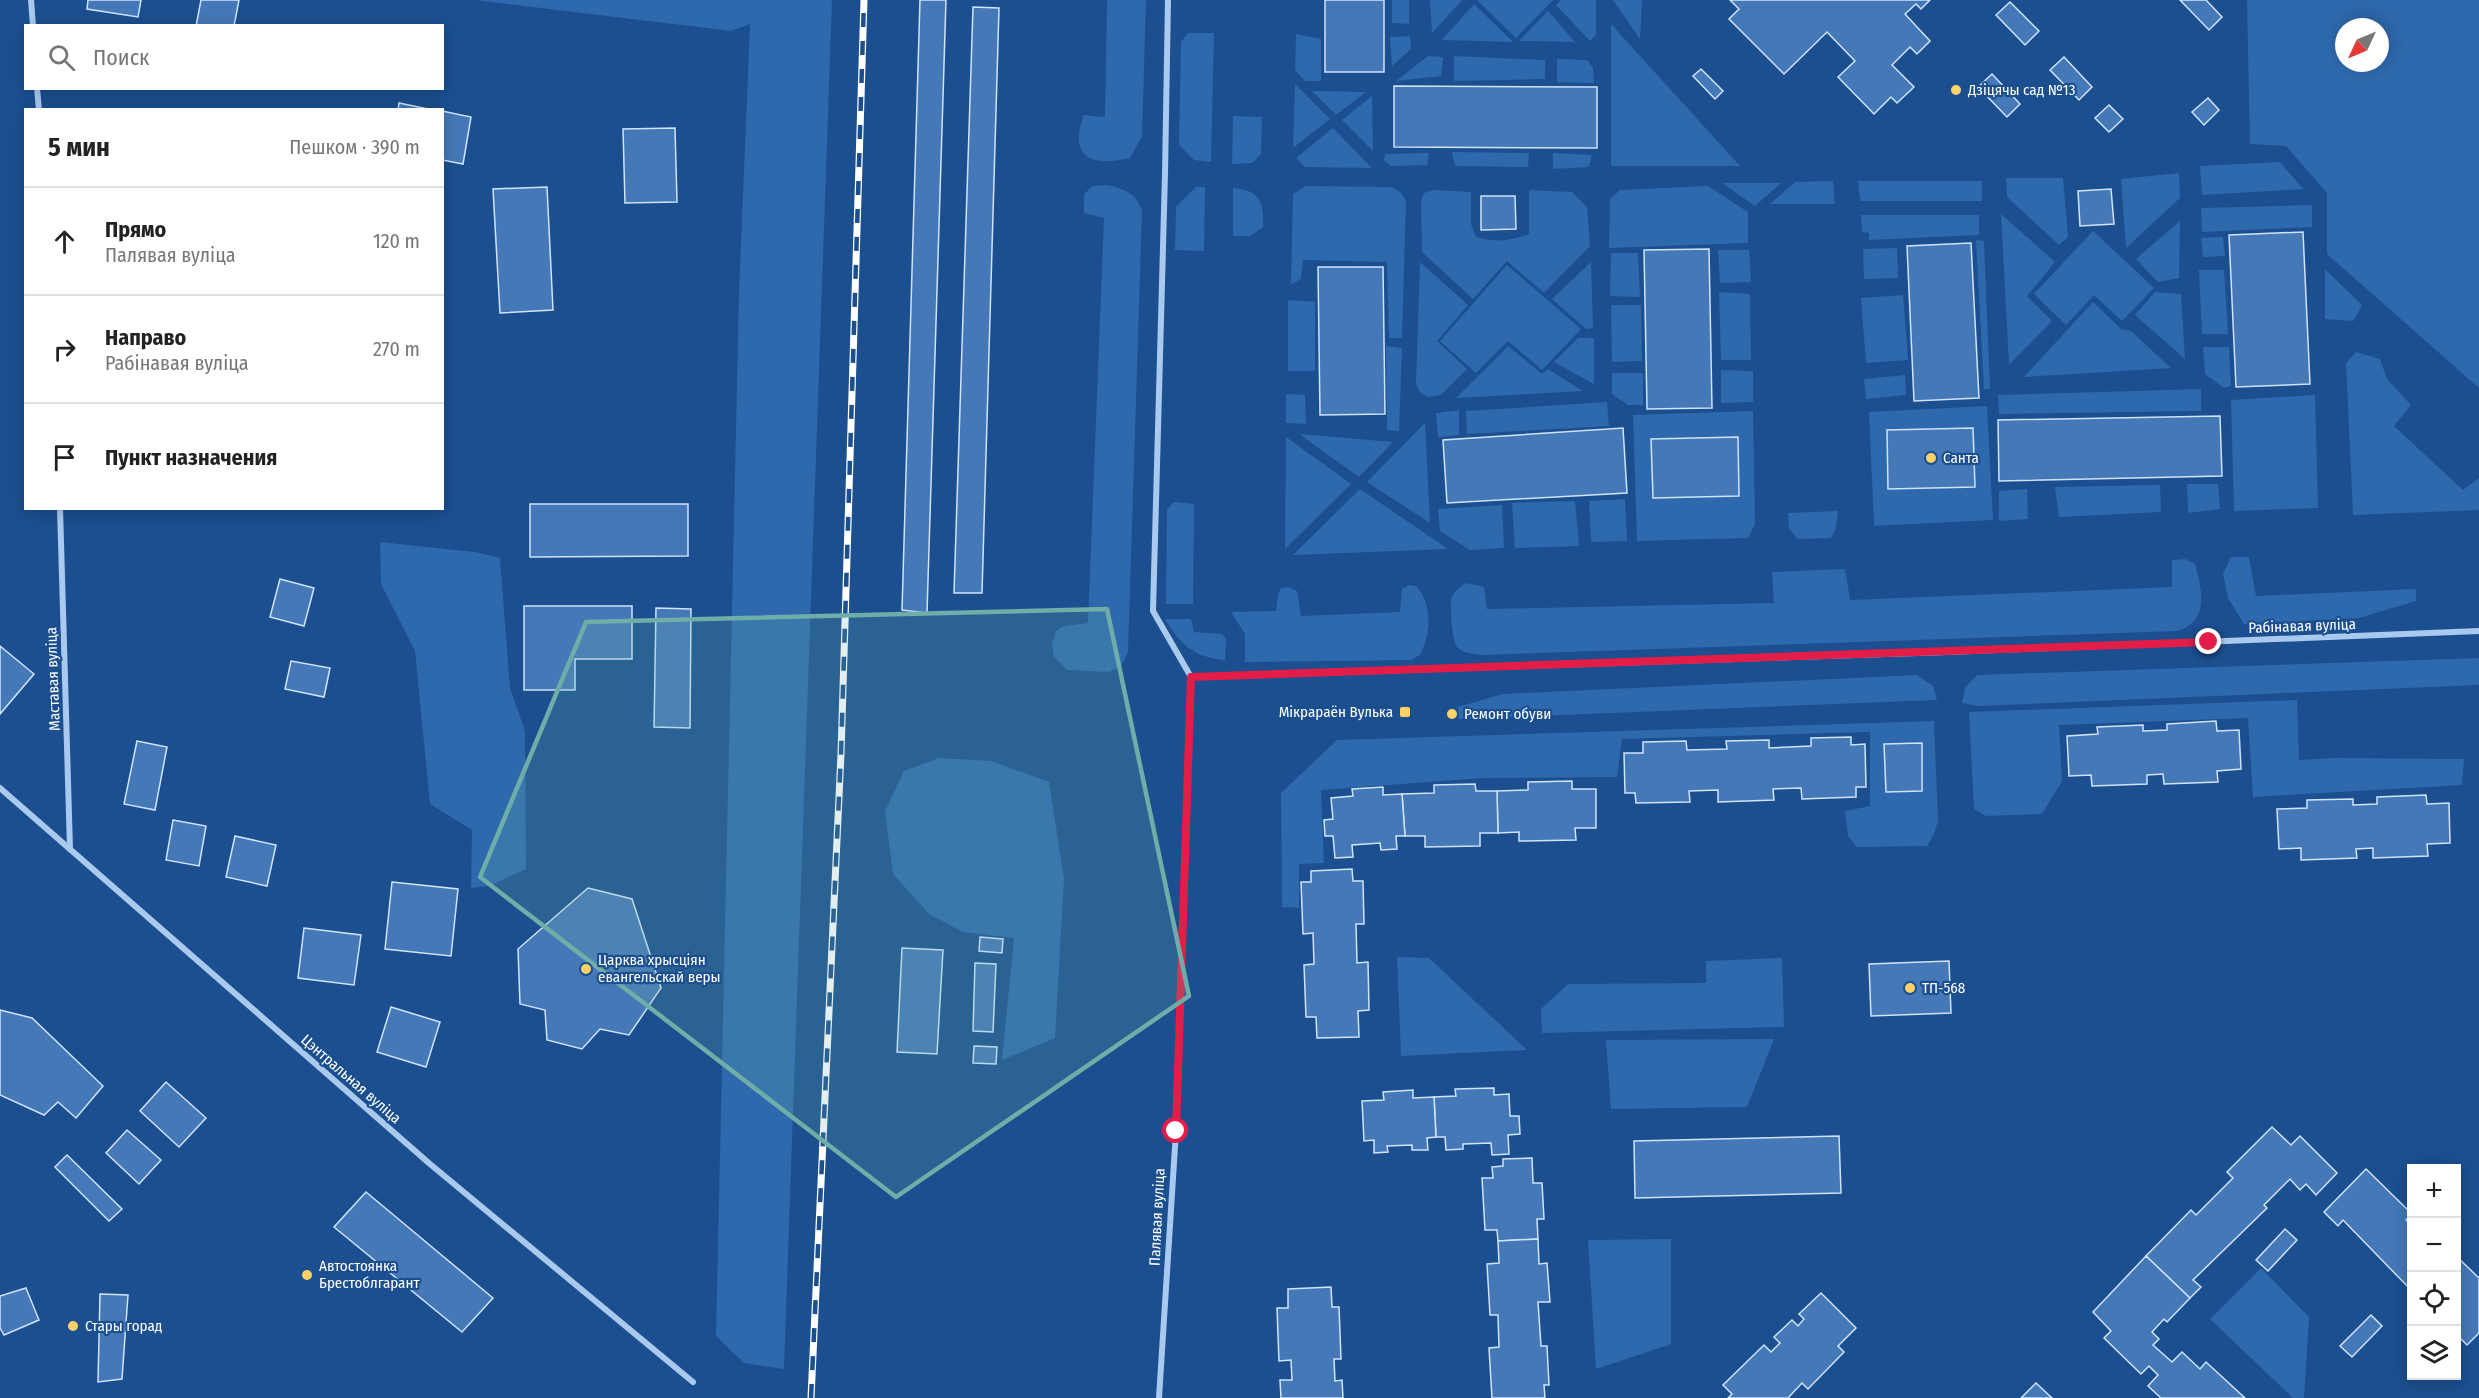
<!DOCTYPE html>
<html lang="ru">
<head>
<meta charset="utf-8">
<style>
  :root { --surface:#fff; --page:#f2f2f2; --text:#222; --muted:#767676; --line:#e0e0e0 }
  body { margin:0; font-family:"Fira Sans Condensed",sans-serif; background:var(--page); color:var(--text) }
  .controls { position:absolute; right:18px; bottom:18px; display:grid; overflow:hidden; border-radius:0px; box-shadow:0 3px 15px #0003 }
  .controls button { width:54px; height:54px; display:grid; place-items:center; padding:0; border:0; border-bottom:2px solid var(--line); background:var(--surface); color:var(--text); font:30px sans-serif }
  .compass { position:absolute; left:2335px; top:18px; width:54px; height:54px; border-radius:50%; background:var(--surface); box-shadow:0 3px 15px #0003; rotate:226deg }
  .stop { position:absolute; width:18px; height:18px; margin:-14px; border:4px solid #e11d48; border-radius:50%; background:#fff }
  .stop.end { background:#e11d48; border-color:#fff; box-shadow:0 2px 6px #0008 }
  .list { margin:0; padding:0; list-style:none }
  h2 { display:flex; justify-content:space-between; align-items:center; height:78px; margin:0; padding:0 24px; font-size:26px }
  h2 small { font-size:20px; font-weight:400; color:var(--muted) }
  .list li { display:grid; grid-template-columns:39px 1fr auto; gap:18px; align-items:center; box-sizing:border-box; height:108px; padding:0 24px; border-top:2px solid var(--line) }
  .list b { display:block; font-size:22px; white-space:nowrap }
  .list p { margin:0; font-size:20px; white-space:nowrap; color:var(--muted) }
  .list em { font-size:20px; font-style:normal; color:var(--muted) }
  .icon { flex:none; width:33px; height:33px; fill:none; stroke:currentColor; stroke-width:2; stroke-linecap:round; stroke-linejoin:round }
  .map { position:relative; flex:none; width:2479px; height:1398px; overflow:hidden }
  .search { position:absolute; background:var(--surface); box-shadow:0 3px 15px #0003; left:24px; top:24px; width:420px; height:66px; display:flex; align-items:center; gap:15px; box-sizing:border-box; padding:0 21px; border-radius:0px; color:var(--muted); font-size:22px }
  .panel { position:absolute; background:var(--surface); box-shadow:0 3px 15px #0003; left:24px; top:108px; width:420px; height:402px; border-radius:0px }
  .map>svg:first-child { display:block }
</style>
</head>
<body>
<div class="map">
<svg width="2479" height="1398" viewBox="0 0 2479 1398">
  <rect width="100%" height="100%" fill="#1b4f8f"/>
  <g fill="#2e69ad" fill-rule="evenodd">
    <path d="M476 0H832L784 1369 744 1363 716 1336 739 292 750 24 731 31Z"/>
    <path d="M1107 0H1146L1142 137 1130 158C1093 167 1067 158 1084 115L1105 117Z"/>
    <path d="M1392 0H1409V24L1392 23Z"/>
    <path d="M1430 0H1462L1432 33Z"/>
    <path d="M1477 0H1553L1516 38Z"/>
    <path d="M1561 0H1596V35L1590 41 1556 5Z"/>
    <path d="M1613 0H1642L1640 39Z"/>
    <path d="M2247 0H2479V388L2327 254V193L2286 146 2250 144ZM2344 27H2380V63H2344Z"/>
    <path d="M1474 4 1513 42 1442 40Z"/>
    <path d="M1548 11 1575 42 1519 41Z"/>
    <path d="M1611 24 1740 166H1611Z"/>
    <path d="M1188 33H1214L1211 162 1194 160 1179 145 1181 42Z"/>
    <path d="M1296 34 1321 39V81H1305L1295 70Z"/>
    <path d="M1410 36 1411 49 1392 66 1390 37Z"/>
    <path d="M1428 56 1443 57 1441 76 1396 81Z"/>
    <path d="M1454 56 1545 60V79L1454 81Z"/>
    <path d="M1557 59 1587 60 1593 68 1594 83 1557 82Z"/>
    <path d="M1295 84 1330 119 1293 148Z"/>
    <path d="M1312 91 1366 92 1336 115Z"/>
    <path d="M1372 96 1373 151 1342 120Z"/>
    <path d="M1233 116 1262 117 1261 154 1252 163 1232 164Z"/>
    <path d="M1333 128 1372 168 1305 167 1296 158Z"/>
    <path d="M1452 152 1529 153 1528 167 1455 166Z"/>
    <path d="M1429 153 1427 165 1391 166 1384 160 1385 154Z"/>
    <path d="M1553 153 1592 155 1589 167 1553 169Z"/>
    <path d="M2280 162 2303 189 2202 195 2200 166Z"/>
    <path d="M2179 173 2180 198 2126 248 2121 179Z"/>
    <path d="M2006 178H2063L2068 237 2059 245 2007 197Z"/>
    <path d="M1833 181 1835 204H1770L1795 182Z"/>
    <path d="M1858 181H1982V201H1860Z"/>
    <path d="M1722 183H1781L1755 206Z"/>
    <path d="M1108 185C1125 190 1136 192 1142 211L1128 652 1121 666 1109 672 1067 670 1054 657 1052 644 1056 631 1064 626 1088 623 1104 218 1084 213V194L1093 186Z"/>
    <path d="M1306 186 1392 187 1401 193 1406 200 1402 338H1389L1387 262 1303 260 1301 279 1291 284 1293 194Z"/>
    <path d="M1708 186 1748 212V243L1609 248 1610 199 1620 190Z"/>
    <path d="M1196 187H1205L1204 251 1175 250 1176 207Z"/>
    <path d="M1233 188C1260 190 1264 202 1263 227L1250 236H1233Z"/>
    <path d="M1433 190 1471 192V224L1476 237C1496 243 1510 241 1529 234V190L1572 192 1587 207 1590 246 1544 293 1507 261 1473 299 1422 252 1421 200 1424 193Z"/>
    <path d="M2312 205V227L2202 232 2201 208Z"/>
    <path d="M2001 214 2055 262 2027 296 2052 321 2009 365Z"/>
    <path d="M1861 215H1979V235L1869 240V233L1862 232Z"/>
    <path d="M2180 221 2179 278 2158 282 2136 259Z"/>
    <path d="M2093 231 2154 288 2122 321 2094 295 2066 325 2034 294Z"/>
    <path d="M2223 237 2225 256 2203 257 2201 238Z"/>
    <path d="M1976 240 1984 241 1990 389H1984Z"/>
    <path d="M1897 248 1898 278 1864 279 1863 249Z"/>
    <path d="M1718 250H1749L1751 282 1720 283Z"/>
    <path d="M1611 253H1638L1640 297 1610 296Z"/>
    <path d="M1420 262 1468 305 1437 341 1467 369 1441 395 1427 397 1420 392 1416 384Z"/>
    <path d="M1591 262 1593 328 1586 329 1552 299Z"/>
    <path d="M1507 265 1581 329 1542 370 1508 341 1476 373 1440 341Z"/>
    <path d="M2325 269 2362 305 2353 321 2325 319Z"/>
    <path d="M2199 270H2224L2228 334H2202Z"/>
    <path d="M1719 292 1750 294 1751 360H1721Z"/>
    <path d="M2155 292 2181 294 2185 359 2135 315Z"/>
    <path d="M1903 295 1908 360 1866 363 1861 298Z"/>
    <path d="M1288 300 1315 302V371H1288Z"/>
    <path d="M2093 302 2121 329 2131 331 2171 368 2024 377Z"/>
    <path d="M1611 305H1641L1642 361 1612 362Z"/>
    <path d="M1578 338H1594V384L1554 362Z"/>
    <path d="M1386 346 1402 348 1399 431 1387 430Z"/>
    <path d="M1508 346 1542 374 1548 369 1583 391 1456 398Z"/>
    <path d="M2203 347H2229L2231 386 2224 388 2205 374Z"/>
    <path d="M2356 352 2380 359 2387 379 2411 405 2394 426 2463 490 2479 478V510L2353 515 2346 363Z"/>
    <path d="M1721 370 1753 371V402L1721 403Z"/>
    <path d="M1612 373H1643V405H1628L1612 394Z"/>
    <path d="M1905 375 1906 395 1866 399 1864 379Z"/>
    <path d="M2201 389V411L1999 414 1998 395Z"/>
    <path d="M1286 394 1305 395 1306 424 1286 423Z"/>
    <path d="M2315 395 2318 508 2234 511 2231 400Z"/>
    <path d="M1607 402 1609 426 1467 434 1466 411Z"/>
    <path d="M1987 406 1993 520 1874 526 1869 412Z"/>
    <path d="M1459 410V435L1438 437 1436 413Z"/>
    <path d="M1753 411 1755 524 1748 538 1637 541 1633 415Z"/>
    <path d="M1425 423 1430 523 1367 482Z"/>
    <path d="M1299 434 1393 442 1359 477Z"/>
    <path d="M1286 437 1351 484 1285 549Z"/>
    <path d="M2187 484H2218L2220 509 2188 513Z"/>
    <path d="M2160 485 2161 512 2059 517 2055 487Z"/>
    <path d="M1360 489 1448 549 1293 555Z"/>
    <path d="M2027 489 2028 519 1999 521V491Z"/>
    <path d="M1625 499 1627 541 1591 542 1589 501Z"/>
    <path d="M1575 501 1579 546 1515 548 1512 503Z"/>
    <path d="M1174 502 1194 504 1193 604H1166L1167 510Z"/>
    <path d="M1502 505 1504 548 1470 550 1440 531 1438 509Z"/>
    <path d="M1838 511 1836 528 1831 538 1797 539 1789 528 1788 513Z"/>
    <path d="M380 542 475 552 500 558 510 688 525 731 526 869 489 886 471 888 472 830 430 804 415 651 381 584Z"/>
    <path d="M2231 557H2249L2256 596 2416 589V601L2359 618 2244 624 2228 598 2223 574Z"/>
    <path d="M2185 559 2195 564C2202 591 2210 621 2177 631L1483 655C1475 654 1463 654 1457 647 1452 640 1450 609 1451 600 1453 592 1460 587 1466 583L1484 587 1487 609 1774 603 1772 572 1845 569 1850 600 2172 587V560Z"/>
    <path d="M1409 585 1416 586C1433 605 1431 634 1420 655L1411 660 1245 662V634L1231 612 1276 611 1278 595 1281 588 1288 587 1297 591 1301 616 1400 612 1402 589Z"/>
    <path d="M1165 619H1191L1194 632 1222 634 1226 639 1225 660C1193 657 1181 645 1165 619Z"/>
    <path d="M2479 658V685L1979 706 1962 703 1965 688 1977 675Z"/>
    <path d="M1917 675 1933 686 1937 700 1459 719 1458 707 1503 694Z"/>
    <path d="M2297 700 2299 760 2335 758 2464 759 2462 785 2253 797 2248 718 2059 725 2062 781 2042 814 1986 816 1974 809 1969 712Z"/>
    <path d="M1934 721 1938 821 1934 834 1927 846 1857 847 1848 836 1845 811 1870 806V732L1622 739 1617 777 1482 778 1321 790 1324 863 1299 864V908L1282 907 1281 793 1337 740Z"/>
    <path d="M939 758 991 761 1049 782 1064 879 1055 1038 1002 1060 1014 938 963 932 929 914 893 874 885 811 904 771Z"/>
    <path d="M1397 957 1429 958 1527 1050 1401 1056Z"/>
    <path d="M1782 958 1784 1027 1542 1033 1541 1009 1568 984 1706 983V961Z"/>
    <path d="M1774 1039 1747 1107 1611 1109 1606 1040Z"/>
    <path d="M1671 1239V1344L1596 1369 1588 1240Z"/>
    <path d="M2261 1268 2309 1317 2304 1398H2293L2210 1319Z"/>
  </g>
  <g fill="#4478b7" stroke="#cfe3fa" stroke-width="1.5">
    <path d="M88 0H141L138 17 87 9Z"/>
    <path d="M201 0H239L234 26H196Z"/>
    <path d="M920 0H946L927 613 902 610Z"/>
    <rect x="1325" y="0" width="59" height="72"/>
    <path d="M1730 0H1930L1921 9 1916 4 1905 14 1930 41 1917 54 1910 47 1892 65 1914 87 1897 103 1891 97 1874 114 1838 77 1855 61 1827 32 1784 74 1729 19 1739 9Z"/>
    <path d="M2180 0H2206L2222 17 2209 30Z"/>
    <path d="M2010 2 2039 31 2025 45 1996 15Z"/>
    <path d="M973 7 999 8 982 593H954Z"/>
    <path d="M2064 57 2092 87 2079 100 2050 70Z"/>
    <path d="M1701 69 1723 91 1715 99 1693 76Z"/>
    <path d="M1992 74 2020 104 2007 117 1978 87Z"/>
    <path d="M1394 86 1597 87V148L1394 147Z"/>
    <path d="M2208 98 2219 110 2204 125 2192 112Z"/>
    <path d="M399 103 433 110H398Z"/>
    <path d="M2109 105 2123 119 2109 132 2095 118Z"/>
    <path d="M442 111 471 117 463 164 442 160Z"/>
    <path d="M675 128 677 202 625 203 623 129Z"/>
    <path d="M547 187 553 310 500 313 493 189Z"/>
    <path d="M2111 189 2114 224 2080 226 2078 191Z"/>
    <path d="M1481 196H1515L1516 229 1481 230Z"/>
    <path d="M2303 232 2310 384 2236 387 2229 235Z"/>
    <path d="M1971 243 1979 398 1914 401 1907 246Z"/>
    <path d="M1709 249 1712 408 1647 409 1644 250Z"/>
    <path d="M1318 267H1383L1385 414 1320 415Z"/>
    <path d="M2220 416 2222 476 1999 481 1998 420Z"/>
    <path d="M1623 428 1627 493 1447 503 1443 440Z"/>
    <path d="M1973 428 1975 487 1888 489 1887 430Z"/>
    <path d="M1738 437 1739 496 1653 498 1651 439Z"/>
    <path d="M530 504H688V556L530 557Z"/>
    <path d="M280 579 314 588 304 626 270 617Z"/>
    <path d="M524 606H632V659H575V690H524Z"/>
    <path d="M656 608 691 609 690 728 654 727Z"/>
    <path d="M0 646 34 674 0 714Z"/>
    <path d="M291 661 330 668 324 697 285 689Z"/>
    <path d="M2216 721 2217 731 2239 730 2241 769 2217 771 2218 782 2164 784 2163 774 2147 775V784L2092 786 2091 775 2069 776 2067 736 2098 734 2097 727 2143 725V731L2167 730V724Z"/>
    <path d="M1851 737V745L1865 744 1866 787H1856V797L1802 799 1801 788 1773 789 1774 800 1718 802V790L1689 791 1690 802 1636 803 1635 793H1625L1624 753H1643V742L1686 741 1687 750 1727 749 1726 741 1769 740V748L1811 746V738Z"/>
    <path d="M137 741 167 747 155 810 124 804Z"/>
    <path d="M1922 743V791L1886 792 1884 744Z"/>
    <path d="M1572 781V789H1596V828H1575L1576 840 1519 841V832L1498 833 1497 791 1528 790V782Z"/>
    <path d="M1475 784 1476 791H1497L1498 833H1480V846L1425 847V836H1405L1402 794 1434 793V785Z"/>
    <path d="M1383 787V795L1402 794 1405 836H1396L1397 849 1381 850 1380 843 1352 845 1353 857 1335 858 1333 836H1325L1324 820 1333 819 1331 798 1353 796 1352 789Z"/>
    <path d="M2426 795 2427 804 2449 803 2450 843 2427 844 2428 856 2373 858V848L2356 849 2357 858 2301 860V848L2279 849 2277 809 2307 808V800L2353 799V805L2377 804V797Z"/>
    <path d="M173 820 206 826 199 866 166 860Z"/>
    <path d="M235 836 276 845 267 886 226 877Z"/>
    <path d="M1352 869 1353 881H1363L1364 924H1356L1357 963 1368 962 1369 1010 1358 1011 1359 1037 1317 1038 1316 1017H1306L1304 965 1314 964 1313 933 1303 934 1301 882H1311V871Z"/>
    <path d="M392 882 458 889 451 956 385 949Z"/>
    <path d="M588 888 632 899 661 988 629 1035 600 1029 582 1049 547 1040 545 1010 520 1004 518 949Z"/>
    <path d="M304 928 361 935 354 985 298 978Z"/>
    <path d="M980 937 1003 939 1002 953 979 951Z"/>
    <path d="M902 948 943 950 937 1054 897 1052Z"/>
    <path d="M1949 961 1951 1013 1871 1016 1869 964Z"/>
    <path d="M975 963 996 964 993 1032 973 1031Z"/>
    <path d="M391 1007 440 1022 426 1067 377 1052Z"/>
    <path d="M0 1010 32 1018 103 1086 76 1118 58 1102 44 1115 0 1095Z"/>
    <path d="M974 1046 997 1047 996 1064 973 1063Z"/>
    <path d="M166 1082 206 1118 179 1147 140 1111Z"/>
    <path d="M1494 1088V1095L1509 1094 1510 1116H1519L1520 1134 1508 1135 1509 1154 1492 1155 1491 1143 1463 1144V1149L1446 1150 1445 1137H1436L1434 1097 1456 1096 1455 1089Z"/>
    <path d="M1413 1090V1098L1434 1097 1436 1137 1427 1138 1428 1150H1412V1145L1387 1146 1388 1152 1374 1153V1140L1364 1141 1362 1101 1384 1100 1383 1092Z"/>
    <path d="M2272 1127 2291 1145 2300 1136 2337 1173 2316 1195 2306 1184 2300 1190 2290 1179 2264 1205 2267 1208 2193 1280 2201 1287 2190 1298 2146 1256 2191 1210 2196 1215 2233 1178 2227 1172Z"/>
    <path d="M127 1130 161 1160 139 1184 106 1153Z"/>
    <path d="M1839 1136 1841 1193 1635 1198 1634 1141Z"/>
    <path d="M67 1155 122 1209 109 1221 55 1167Z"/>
    <path d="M1532 1158 1533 1183H1542L1544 1219H1537L1538 1239 1498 1241 1497 1230H1485L1482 1178H1493L1492 1167 1503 1166V1159Z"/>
    <path d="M2366 1169 2412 1214 2406 1220 2412 1225V1291L2343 1220 2338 1226 2324 1212Z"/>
    <path d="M366 1192 493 1298 462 1332 334 1227Z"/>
    <path d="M2285 1229 2297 1240 2268 1271 2256 1260Z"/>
    <path d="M1538 1239 1539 1264 1547 1263 1550 1302H1538L1541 1346H1547L1549 1385H1544L1545 1398H1492L1489 1348 1499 1347 1498 1315H1490L1487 1264 1499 1263 1498 1241Z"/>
    <path d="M2146 1256 2190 1298 2167 1322 2164 1319 2152 1332 2159 1339 2153 1345 2172 1362 2182 1352 2200 1369 2206 1362 2245 1398H2161L2148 1386 2158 1375 2149 1366 2141 1374 2104 1338 2111 1331 2093 1312Z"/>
    <path d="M2456 1256 2479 1278V1333L2467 1345 2456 1334Z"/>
    <path d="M1331 1287 1332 1307H1339L1341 1359H1334L1335 1381 1342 1380 1343 1398H1281L1280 1380H1292L1291 1360 1279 1361 1277 1308H1288V1289Z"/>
    <path d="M26 1288 39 1320 4 1335 0 1328V1296Z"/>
    <path d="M1821 1293 1856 1328 1838 1346 1844 1352 1808 1389 1802 1383 1788 1398H1728L1732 1394 1723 1385 1764 1345 1771 1352 1780 1343 1774 1337 1792 1320 1798 1326 1804 1319 1799 1314Z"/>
    <path d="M100 1294 128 1295 122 1379 98 1382Z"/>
    <path d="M2371 1315 2382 1326 2352 1357 2340 1346Z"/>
    <path d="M2036 1383 2052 1398H2021Z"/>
  </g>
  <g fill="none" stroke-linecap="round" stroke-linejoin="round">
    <g stroke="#a9c9ee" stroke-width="6">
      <path d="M31 0 33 26"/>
      <path d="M1168 0 1165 174 1153 611 1191 677"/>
      <path d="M37 88 39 110"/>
      <path d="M60 508 70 849"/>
      <path d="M1191 677 1948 652 2479 631"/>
      <path d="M0 788 430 1164 693 1382"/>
      <path d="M1159 1398 1176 1131 1191 677"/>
    </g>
    <g stroke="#fff" stroke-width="7">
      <path id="rail" d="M811 1398 841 754 864 0"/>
    </g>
    <use href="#rail" stroke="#1b4f8f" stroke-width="4.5" stroke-dasharray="14" stroke-linecap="butt"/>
  </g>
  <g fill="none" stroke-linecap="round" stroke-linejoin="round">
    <path stroke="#e11d48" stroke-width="8" d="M1176 1131 1191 677 2209 642"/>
  </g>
  <path fill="#6fada8" fill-opacity="0.2" stroke="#6fada8" stroke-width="4.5" stroke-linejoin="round" d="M1107 609 1189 996 896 1197 480 877 586 622Z"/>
  <g fill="#ffd166" stroke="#1b4f8f" stroke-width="2">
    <circle cx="1956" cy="90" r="6"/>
    <circle cx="1931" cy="458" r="6"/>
    <rect x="1399" y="706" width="12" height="12" rx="3"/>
    <circle cx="1452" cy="714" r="6"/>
    <circle cx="586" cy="969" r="6"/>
    <circle cx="1910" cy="988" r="6"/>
    <circle cx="307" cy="1275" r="6"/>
    <circle cx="73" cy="1326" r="6"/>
  </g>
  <g text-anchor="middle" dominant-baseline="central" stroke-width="4.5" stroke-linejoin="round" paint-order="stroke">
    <g font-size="15" fill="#fff" stroke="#1b4f8f" text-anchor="start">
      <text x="1968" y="90">Дзіцячы сад №13</text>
      <text x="1943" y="458">Санта</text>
      <text x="1393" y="712" text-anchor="end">Мікрараён Вулька</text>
      <text x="1464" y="714">Ремонт обуви</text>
      <text x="598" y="960">Царква хрысціян<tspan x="598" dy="17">евангельскай веры</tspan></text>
      <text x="1922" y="988">ТП-568</text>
      <text x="319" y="1266">Автостоянка<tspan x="319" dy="17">Брестоблгарант</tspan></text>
      <text x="85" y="1326">Стары горад</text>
    </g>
    <g font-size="15" fill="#fff" stroke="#1b4f8f">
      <text transform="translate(2302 626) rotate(-2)">Рабінавая вуліца</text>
      <text transform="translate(53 679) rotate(-92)">Маставая вуліца</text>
      <text transform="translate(351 1079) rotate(41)">Цэнтральная вуліца</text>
      <text transform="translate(1157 1217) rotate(-87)">Палявая вуліца</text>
    </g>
  </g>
</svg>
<div class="controls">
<button>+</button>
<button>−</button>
<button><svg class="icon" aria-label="locate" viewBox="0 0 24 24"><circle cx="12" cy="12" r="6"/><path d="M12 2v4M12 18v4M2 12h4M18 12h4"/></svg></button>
<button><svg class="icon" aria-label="layers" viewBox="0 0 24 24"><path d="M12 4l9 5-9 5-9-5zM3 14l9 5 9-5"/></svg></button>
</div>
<svg class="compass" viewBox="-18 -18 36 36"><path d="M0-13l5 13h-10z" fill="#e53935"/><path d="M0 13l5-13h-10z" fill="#767676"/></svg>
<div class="stop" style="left:1176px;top:1131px"></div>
<div class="stop end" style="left:2209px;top:642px"></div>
<div class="search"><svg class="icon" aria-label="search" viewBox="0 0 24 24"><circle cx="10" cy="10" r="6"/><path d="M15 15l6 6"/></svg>Поиск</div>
<section class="panel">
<h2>5 мин<small>Пешком · 390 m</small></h2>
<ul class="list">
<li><svg class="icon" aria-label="ahead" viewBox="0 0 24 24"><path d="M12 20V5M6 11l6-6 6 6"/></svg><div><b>Прямо</b><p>Палявая вуліца</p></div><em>120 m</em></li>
<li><svg class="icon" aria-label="right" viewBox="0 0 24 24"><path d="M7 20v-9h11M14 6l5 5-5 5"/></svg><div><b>Направо</b><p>Рабінавая вуліца</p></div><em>270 m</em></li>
<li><svg class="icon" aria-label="arrive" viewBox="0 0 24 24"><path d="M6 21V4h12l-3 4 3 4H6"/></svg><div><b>Пункт назначения</b></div></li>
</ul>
</section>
</div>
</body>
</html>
